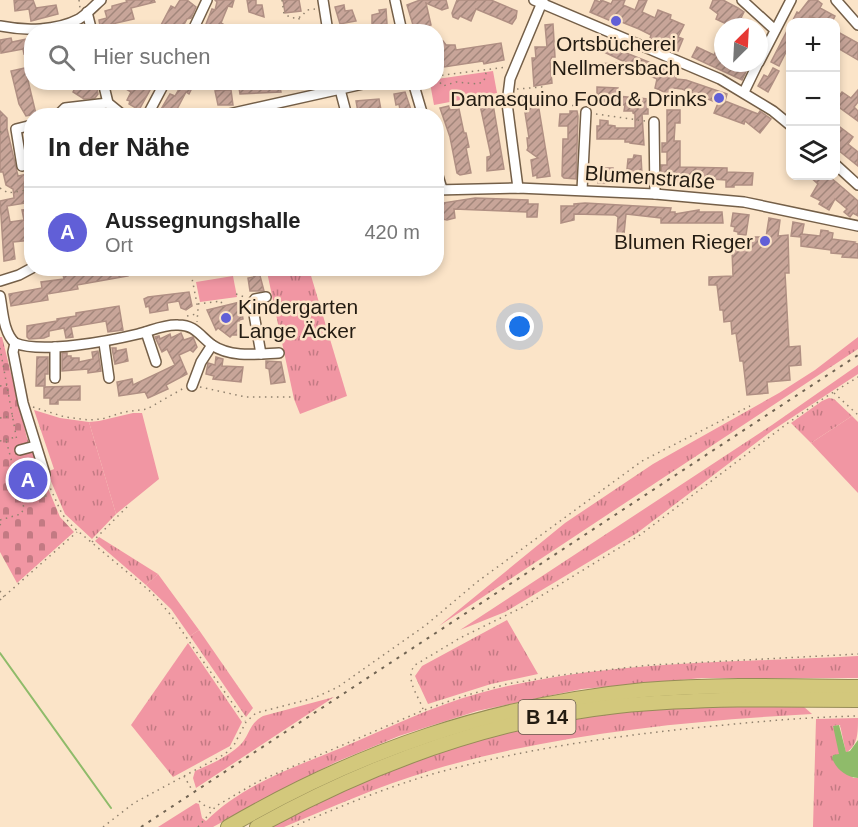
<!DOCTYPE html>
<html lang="de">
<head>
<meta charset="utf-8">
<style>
  :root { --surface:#fff; --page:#f2f2f2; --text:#222; --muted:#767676; --line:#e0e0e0; --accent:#615fd7 }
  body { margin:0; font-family:Helvetica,sans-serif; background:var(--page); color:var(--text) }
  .controls { position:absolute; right:18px; top:18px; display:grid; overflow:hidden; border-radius:12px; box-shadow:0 3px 9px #0003 }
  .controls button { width:54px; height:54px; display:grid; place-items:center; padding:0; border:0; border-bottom:2px solid var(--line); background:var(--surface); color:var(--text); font:30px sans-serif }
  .compass { position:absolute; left:714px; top:18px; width:54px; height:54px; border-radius:50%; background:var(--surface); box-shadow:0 3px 9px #0003; rotate:24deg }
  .you { position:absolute; left:520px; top:327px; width:21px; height:21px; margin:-15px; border:4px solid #fff; border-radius:50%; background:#1a73e8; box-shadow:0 0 0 9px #1a73e833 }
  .badge { display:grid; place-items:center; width:39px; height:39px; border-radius:50%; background:var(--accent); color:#fff; font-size:20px; font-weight:700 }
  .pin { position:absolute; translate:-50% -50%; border:3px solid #fff; box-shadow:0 2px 6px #0006 }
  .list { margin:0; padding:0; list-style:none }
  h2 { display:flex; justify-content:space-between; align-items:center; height:78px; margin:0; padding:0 24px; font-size:26px }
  h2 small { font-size:20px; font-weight:400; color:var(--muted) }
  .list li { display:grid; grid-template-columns:39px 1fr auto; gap:18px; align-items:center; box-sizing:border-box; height:90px; padding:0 24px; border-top:2px solid var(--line) }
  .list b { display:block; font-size:22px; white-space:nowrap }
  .list p { margin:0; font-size:20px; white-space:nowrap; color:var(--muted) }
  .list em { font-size:20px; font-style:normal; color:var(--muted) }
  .icon { flex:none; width:33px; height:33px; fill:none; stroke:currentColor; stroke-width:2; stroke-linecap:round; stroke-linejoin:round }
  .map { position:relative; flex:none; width:858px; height:827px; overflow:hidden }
  .search { position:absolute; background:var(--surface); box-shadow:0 3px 9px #0003; left:24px; top:24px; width:420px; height:66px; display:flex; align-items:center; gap:15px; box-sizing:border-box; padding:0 21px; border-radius:24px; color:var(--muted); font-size:22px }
  .panel { position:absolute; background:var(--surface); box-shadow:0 3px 9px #0003; left:24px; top:108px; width:420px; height:168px; border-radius:24px }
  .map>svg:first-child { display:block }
</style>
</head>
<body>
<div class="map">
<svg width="858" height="827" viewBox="0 0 858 827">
  <defs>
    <pattern id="grass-tufts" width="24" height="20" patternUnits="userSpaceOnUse" patternTransform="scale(1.5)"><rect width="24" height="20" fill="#f196a3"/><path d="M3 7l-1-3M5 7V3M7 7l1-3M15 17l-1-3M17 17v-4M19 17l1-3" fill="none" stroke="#c37a83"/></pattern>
    <pattern id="cemetery-stones" width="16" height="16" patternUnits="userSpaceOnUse" patternTransform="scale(1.5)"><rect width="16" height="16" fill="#f196a3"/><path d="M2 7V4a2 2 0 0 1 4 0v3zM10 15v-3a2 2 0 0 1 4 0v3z" fill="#c37a83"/></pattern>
    <pattern id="building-hatch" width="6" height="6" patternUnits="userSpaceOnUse" patternTransform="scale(1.5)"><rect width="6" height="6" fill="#c8a599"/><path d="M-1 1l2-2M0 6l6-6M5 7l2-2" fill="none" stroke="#a2867b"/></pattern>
  </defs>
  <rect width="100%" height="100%" fill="#fbe4c8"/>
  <g fill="url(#grass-tufts)">
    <path d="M293 269H309L347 396 300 414 294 399 267 272Z"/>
    <path d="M858 337V349L439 626 565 523 653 464 779 393 815 370Z"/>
    <path d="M858 365V374L773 430 637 533 505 612 460 630 772 425Z"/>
    <path d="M829 398 834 399 852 416 811 443 791 423 822 401Z"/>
    <path d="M34 410 60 418 89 422 116 514 92 539 65 514 47 472 54 469Z"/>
    <path d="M99 537 158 574 146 585 95 541Z"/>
    <path d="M507 620 538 674 491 684 428 704 415 676 422 666Z"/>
    <path d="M199 630 253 708 246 717 190 636Z"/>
    <path d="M188 643 242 722 230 746 173 777 131 725Z"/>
    <path d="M858 656V678H702L582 689 543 697 477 711 399 736 336 762 277 792 213 827H158L196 803 199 804 202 818 206 821C242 785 294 767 341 748 386 729 432 706 480 693 602 660 732 663 858 656Z"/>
    <path d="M334 697 196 788 193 778 195 771C211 764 230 756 242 743 251 732 249 724 263 716Z"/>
    <path d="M803 706 812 714C684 721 552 734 429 771 379 786 332 807 284 827H268C376 770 486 729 607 713 672 705 738 706 803 706Z"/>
    <path d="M858 718C858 733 858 745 846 753L840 725 833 726 853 778H858V827H813L816 719Z"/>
  </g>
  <path fill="url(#cemetery-stones)" d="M0 337H2L27 438 60 517 74 532 17 583 0 552Z"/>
  <g fill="#f196a3">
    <path d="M493 71 497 93 434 105 430 83 436 82 437 79Z"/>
    <path d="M233 276 237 297 200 302 196 282Z"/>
    <path d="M133 413H142L159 479 116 514 89 422 99 421Z"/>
    <path d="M852 416 858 422V493L811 443Z"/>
    <path d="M158 574 199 630 190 636 171 609 146 585Z"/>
  </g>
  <path fill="#8fbb6a" d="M839 725 846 752 850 751 858 740V778C846 777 836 769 832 758L833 755 839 754 833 726Z"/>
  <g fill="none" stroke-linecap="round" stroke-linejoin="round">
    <path stroke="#8fbb6a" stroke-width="2" d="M0 653 111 808"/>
  </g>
  <g fill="url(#building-hatch)" stroke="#b08f83" stroke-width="1.5">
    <path d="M14 0H33L36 8 56 5 58 14 31 21 29 9 15 11Z"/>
    <path d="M126 0H154L155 2 131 8 134 19 112 24 114 32H101L99 20 107 18 105 11 112 9V6L127 2Z"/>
    <path d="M180 0H187L196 7 191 18 187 19 180 32H168L160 27 171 6 175 8Z"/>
    <path d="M215 0H234L232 7 228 6 221 23 223 24 220 32H211L204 29 212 9 215 10 217 2Z"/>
    <path d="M247 0H256V5H262L264 17 249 12Z"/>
    <path d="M283 0H299L301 11 285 13Z"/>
    <path d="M420 0H446L448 8 442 10 426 3 431 25 427 26 428 32H412L411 25H413L407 5Z"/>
    <path d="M457 0H491L517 11 516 18 512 24 476 9 471 21 460 16 458 19 453 17 452 13Z"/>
    <path d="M595 0 600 2 601 0 611 4 613 0H625L623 5 635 10 639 0H647L642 12 655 18 658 10 671 15 670 19 684 25 678 37 683 39 678 51 650 38 651 35 639 29 619 21 618 24 590 12Z"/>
    <path d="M713 0H723L738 8 744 12 741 18 758 27H733L716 19 718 14 710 8Z"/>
    <path d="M809 0H817L822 4 820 8 835 16 832 22H823L810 16 807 22H792L797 12 799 13Z"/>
    <path d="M344 5 345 11 352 10 356 21 340 24 335 7Z"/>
    <path d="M386 9 387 24 372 27V15L380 13 379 10Z"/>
    <path d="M553 24 555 57H552L550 61 552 83 534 86 532 58H536L535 47H547L545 25Z"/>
    <path d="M790 25V44L779 66 771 62Z"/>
    <path d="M836 31 858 43V60L836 47Z"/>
    <path d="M723 37V63H750L742 80 692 57 697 47 714 55Z"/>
    <path d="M11 38 12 42 32 38V52L24 54 23 49 1 53 0 40Z"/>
    <path d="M443 41 446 45H455L456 50 501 43 504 60 484 64 483 61 444 67 439 46H441Z"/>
    <path d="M604 44 676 73V79L686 80 727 94 725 101 758 114 760 111 771 119 760 133 745 121 744 124 714 113 718 103 682 89 674 88 671 95 655 88 657 79 627 65 623 74 598 64V71H588V64L627 63 604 52Z"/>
    <path d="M25 68 36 114 26 116 19 104 11 71Z"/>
    <path d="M773 68 779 71 768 92 758 86 764 75 768 77Z"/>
    <path d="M75 82H94L97 88 98 94 95 98 84 99 73 92 74 90 71 88Z"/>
    <path d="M115 82H136L150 90 139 110 129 104 130 101 127 100 131 92Z"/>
    <path d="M183 82H195L189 94 186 92 175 113 169 110 166 114 160 111 170 94 175 96Z"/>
    <path d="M238 82H253V87L268 85 267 82H279L281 92 240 94Z"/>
    <path d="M597 87 618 88 617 96 648 99V114H642L644 145 630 143V142H625V139H597V126H600V120L608 121V125L615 126V128H635V114L633 113V111H624L625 105 597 104Z"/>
    <path d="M222 90H231L233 105H218L215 91Z"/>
    <path d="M858 90V102L854 107 858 111V121L836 105V100L842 92 851 98Z"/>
    <path d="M405 92 412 113 401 116 399 104 396 105 394 94Z"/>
    <path d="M537 97 550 176 537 178V175L533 176 531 160 538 158 527 150 528 148 527 138H529L523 100Z"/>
    <path d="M492 98 504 169 487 171V157L491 156 480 105 486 104 485 99Z"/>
    <path d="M379 99 381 110 358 112 356 101Z"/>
    <path d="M449 106 450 110 459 109 464 133H466L469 147 466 148 471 173 460 175 457 173 450 137 440 108Z"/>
    <path d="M667 110H680V123H675V125L674 141H680V167L727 168V172L753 173 752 185H734V187H726V180L711 179V178L683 180V184L662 182 661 165H667V152H662V143H667Z"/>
    <path d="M0 111 7 118V129L18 176 28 174 29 181 24 182 25 186H23L26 203 7 206 10 222 24 220 22 210 31 209 32 215V240L13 242 15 259 4 261 0 201 14 198 13 189 6 185 3 172H0Z"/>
    <path d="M570 111H577L578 116 576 179 564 178 562 176 563 139H568V126H559L560 114H570Z"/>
    <path d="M836 124 853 137 848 144 858 152V166L838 150 840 148 836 145Z"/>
    <path d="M634 155 641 156 642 175H630V169H627L628 159H633Z"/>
    <path d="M595 168H613V183H598Z"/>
    <path d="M809 176H828L836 182 858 201V216L853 213 850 217 844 212 847 209 835 199 829 210 819 204 821 201 811 196 818 184Z"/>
    <path d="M475 198 528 200V204H538L537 217H527V212L454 209 455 218 447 220 442 219V214H438L436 204Z"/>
    <path d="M585 203 671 208 670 212H675V214L699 210V212H722L723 223H661V218L626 214 624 234 617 233 618 217 615 215 574 214V220L561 223V206H574V204Z"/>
    <path d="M733 213 749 215 746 235 738 234V232L734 231 735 227 731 226Z"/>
    <path d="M769 218 780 220 778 236 788 235 789 273H785L789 347 800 346 801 365 789 366 790 380 767 382 768 393 747 395 743 361H740L736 333 732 334 731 321 724 322 723 310H720L717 285H709V277L733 276 732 250 749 249V237H766Z"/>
    <path d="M793 222 804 224 802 234 820 236 821 230 828 231V232L833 233 832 239 855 242 854 243 858 244V258L842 257 843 254 831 253V250L801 246V237L791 236Z"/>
    <path d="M73 268H127L128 276 77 285 78 289 47 294 48 300 11 306 9 294 42 288 41 282 64 279 62 270Z"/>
    <path d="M259 272 264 291H250L248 278 254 277 253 273Z"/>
    <path d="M189 292 192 306 186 310 181 308 179 301 167 303 168 310 150 313 149 306 146 307 144 299 148 297Z"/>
    <path d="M240 302 243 319 239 320 242 335H232L230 337 218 328 216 330 207 310Z"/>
    <path d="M119 306 123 330 108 332 106 321 71 327 73 337 66 338 64 328 49 331V336L44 338 29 339 27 337V326L57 321V319L76 316V313Z"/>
    <path d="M181 333 184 340 193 337 197 347 193 352 190 350 179 355 187 374 166 385 168 389 148 398 145 392 119 396 117 382 132 379 133 385 175 365 167 349 162 352 155 337 159 336 160 339 170 334 171 338Z"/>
    <path d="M112 348H116V351L126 349 128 361 115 364Z"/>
    <path d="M98 351 101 371 88 373V369L62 371V353H67V356H71V358H79V362L93 359 92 352Z"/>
    <path d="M37 357H48V374H45V386H36Z"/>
    <path d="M216 357 223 359 222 366 243 367 241 382 213 379 214 376 206 374 208 363 215 365Z"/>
    <path d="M266 361 281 362 285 382 271 384 269 369 266 368Z"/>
    <path d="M80 386V400H58V404H50V398H44V387Z"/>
    <path d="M31 462 36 480 37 482 42 481 46 496 36 499 35 494 26 495 18 466Z"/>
  </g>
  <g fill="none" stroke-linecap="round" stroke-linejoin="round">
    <g stroke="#745f48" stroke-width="12">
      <g id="minor">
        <path d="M323 0 328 32"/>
        <path d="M395 0 402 32"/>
        <path d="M534 0 720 79 773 111 790 125"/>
        <path d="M742 0 775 30"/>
        <path d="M836 0 858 25"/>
        <path d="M87 12 92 32"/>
        <path d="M0 26C25 31 56 31 79 19 87 14 94 6 101 0"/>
        <path d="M192 32 207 0"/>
        <path d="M759 62 791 0"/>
        <path d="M103 82 108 103 124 116"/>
        <path d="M338 82 347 116"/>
        <path d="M413 82 423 116"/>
        <path d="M744 92 758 63"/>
        <path d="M57 116 65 108 108 103"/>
        <path d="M147 116 165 82"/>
        <path d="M220 116 372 82"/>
        <path d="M654 122 655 194"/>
        <path d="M836 165 858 185"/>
        <path d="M22 166 16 129 32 125"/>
        <path d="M436 169 442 189"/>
        <path d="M518 188 507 103 510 79 543 0"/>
        <path d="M436 190 518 188 655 194 744 202 858 226"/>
        <path d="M582 190 586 112"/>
        <path d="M0 281 19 275 32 268"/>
        <path d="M0 296C3 311 3 332 15 343"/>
        <path d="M146 332 156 362"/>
        <path d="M15 343C42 354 109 341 138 334 151 331 164 324 178 325 195 325 199 335 212 345 231 358 258 354 279 353"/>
        <path d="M15 343 13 352 23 403 45 474"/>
        <path d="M104 343 109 378"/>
        <path d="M261 354 252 303 255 299 266 297"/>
        <path d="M55 378V347"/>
        <path d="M192 386 201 362 212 345"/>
        <path d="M20 450 35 446"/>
      </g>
    </g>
    <g stroke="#968c57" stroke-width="16">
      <g id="highway">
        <path d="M228 827C360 750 491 705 644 690 715 684 787 686 858 687"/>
        <path d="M257 827C369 765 489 720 617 706 697 698 778 699 858 700"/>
      </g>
    </g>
    <g stroke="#90816e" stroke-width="1.5" stroke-dasharray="1.5 4.5" stroke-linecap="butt">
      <path d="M79 0 80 8"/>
      <path d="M282 0 284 14 292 18 301 17 307 10 315 9"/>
      <path d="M299 18 300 32"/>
      <path d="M436 76 507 67"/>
      <path d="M436 78 443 86 456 82 478 84 484 81 487 69"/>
      <path d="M517 89 542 87 550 104 580 106"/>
      <path d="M596 114 645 121"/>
      <path d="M0 132 6 131"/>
      <path d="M0 188 8 193 27 190 32 194"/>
      <path d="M190 268 198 309 197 322"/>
      <path d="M236 294 247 298"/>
      <path d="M198 304 221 301 223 308"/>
      <path d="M187 316 196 314"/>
      <path d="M0 348 17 441"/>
      <path d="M0 386 7 385"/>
      <path d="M200 387 246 397H291"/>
      <path d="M834 393 858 415"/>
      <path d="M33 407 65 417 89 420 102 419 124 412 147 409 184 388"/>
      <path d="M0 418 13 416"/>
      <path d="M0 441 16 437"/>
      <path d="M48 483 62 514 73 527 151 592 170 614 245 721"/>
      <path d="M20 486 27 484"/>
      <path d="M0 520 21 514 24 508 6 440"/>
      <path d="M0 524 2 529"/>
      <path d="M92 542 129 505"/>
      <path d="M0 591 4 597"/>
      <path d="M0 600 77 532"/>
      <path d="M423 709C418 695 404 678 415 665L460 638 523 607 640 535 788 423 824 398 858 377"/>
      <path d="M184 776 192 790"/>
      <path d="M199 801C205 806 208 809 215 807"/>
      <path d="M103 827 134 803 225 754 234 745 246 722 256 713 314 698 338 687 426 625 477 582 642 461 750 406"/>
      <path d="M198 827 216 806 259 781 424 710 464 696 507 684 561 675 651 665 858 654"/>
      <path d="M292 827C339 807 387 787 436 773 525 749 613 736 704 727 755 722 806 717 858 716"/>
    </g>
    <use href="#minor" stroke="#fff" stroke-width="9"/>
    <use href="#highway" stroke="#d3c87c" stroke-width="14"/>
    <path stroke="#716453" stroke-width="2" stroke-dasharray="3 6" stroke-linecap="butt" d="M141 827 858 355"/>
  </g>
  <g fill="#615fd7" stroke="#fbe4c8" stroke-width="2">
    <circle cx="616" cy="21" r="6"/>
    <circle cx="719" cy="98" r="6"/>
    <circle cx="765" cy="241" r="6"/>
    <circle cx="226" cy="318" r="6"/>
  </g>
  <g text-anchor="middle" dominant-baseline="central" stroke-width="5" stroke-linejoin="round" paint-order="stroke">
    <rect fill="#fbe4c8" stroke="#645849" stroke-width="1.5" x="518.5" y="700" width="57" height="34" rx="4.5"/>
    <g font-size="20" font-weight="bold" fill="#241c12">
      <text x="547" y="717">B 14</text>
    </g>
    <g font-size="21" fill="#241c12" stroke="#fbe4c8" text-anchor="end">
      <text x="616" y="43" text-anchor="middle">Ortsbücherei<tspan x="616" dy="24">Nellmersbach</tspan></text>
      <text x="707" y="98">Damasquino Food &amp; Drinks</text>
      <text x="753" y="241">Blumen Rieger</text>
      <text x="238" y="306" text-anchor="start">Kindergarten<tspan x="238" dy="24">Lange Äcker</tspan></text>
    </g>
    <g font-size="21" fill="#241c12" stroke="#fbe4c8">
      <text transform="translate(650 177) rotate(4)">Blumenstraße</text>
    </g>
  </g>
</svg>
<div class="controls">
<button>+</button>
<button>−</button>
<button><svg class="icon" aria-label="layers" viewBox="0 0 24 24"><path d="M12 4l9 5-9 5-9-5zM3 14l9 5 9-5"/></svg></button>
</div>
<svg class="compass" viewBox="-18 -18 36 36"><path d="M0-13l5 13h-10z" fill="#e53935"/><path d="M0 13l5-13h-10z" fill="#767676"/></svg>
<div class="you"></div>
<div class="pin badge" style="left:28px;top:480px">A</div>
<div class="search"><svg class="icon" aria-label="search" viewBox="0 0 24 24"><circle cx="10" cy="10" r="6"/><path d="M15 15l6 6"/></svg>Hier suchen</div>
<section class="panel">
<h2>In der Nähe<small></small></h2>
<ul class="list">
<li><span class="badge">A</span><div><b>Aussegnungshalle</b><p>Ort</p></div><em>420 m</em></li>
</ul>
</section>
</div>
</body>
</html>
